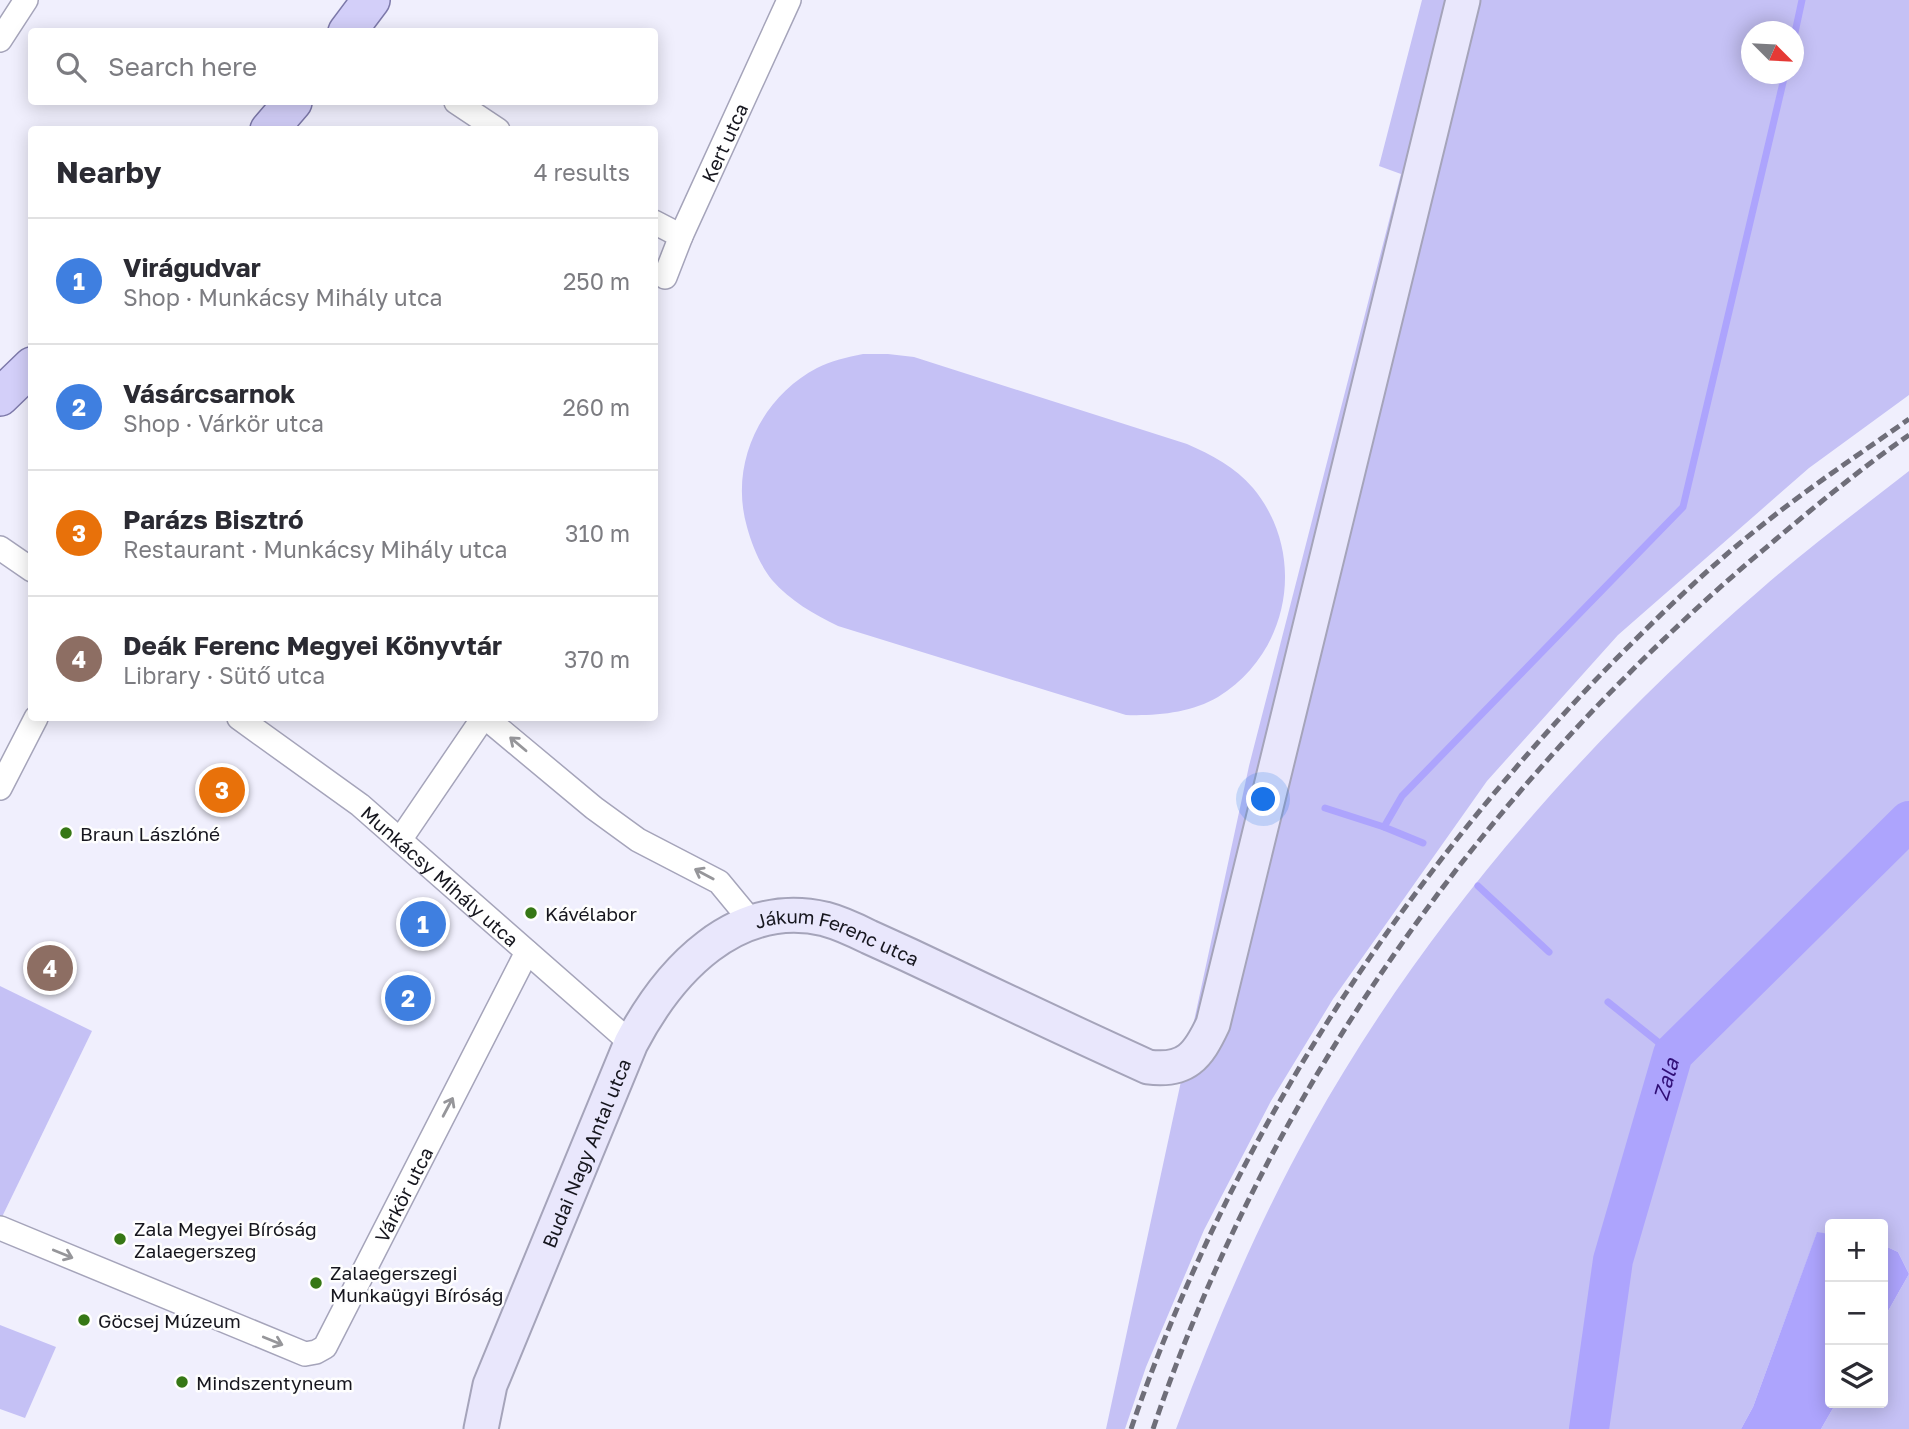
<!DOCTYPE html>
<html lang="en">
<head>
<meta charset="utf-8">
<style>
  :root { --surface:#fff; --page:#f7f7f7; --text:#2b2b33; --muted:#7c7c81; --line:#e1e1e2; --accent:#ea580c }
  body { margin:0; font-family:"Golos Text",sans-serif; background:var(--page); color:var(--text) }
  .controls { position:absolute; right:21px; bottom:21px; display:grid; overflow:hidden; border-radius:7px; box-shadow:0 4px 18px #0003 }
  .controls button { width:63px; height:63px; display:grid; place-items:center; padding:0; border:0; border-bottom:2px solid var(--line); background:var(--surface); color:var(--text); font:35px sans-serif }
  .compass { position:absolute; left:1741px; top:21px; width:63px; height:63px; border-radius:50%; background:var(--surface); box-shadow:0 4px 18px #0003; rotate:114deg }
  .you { position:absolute; left:1264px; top:800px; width:24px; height:24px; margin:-18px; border:5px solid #fff; border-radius:50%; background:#1a73e8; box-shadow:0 0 0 10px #1a73e833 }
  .badge { display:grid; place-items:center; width:46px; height:46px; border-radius:50%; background:var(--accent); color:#fff; font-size:23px; font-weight:700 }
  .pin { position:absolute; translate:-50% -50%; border:4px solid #fff; box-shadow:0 2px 7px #0006 }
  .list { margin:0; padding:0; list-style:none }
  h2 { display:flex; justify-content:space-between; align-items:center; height:91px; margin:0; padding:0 28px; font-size:30px }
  h2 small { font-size:23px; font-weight:400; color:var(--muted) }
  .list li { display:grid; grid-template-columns:46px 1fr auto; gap:21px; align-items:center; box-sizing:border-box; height:126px; padding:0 28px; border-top:2px solid var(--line) }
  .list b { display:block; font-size:26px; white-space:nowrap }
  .list p { margin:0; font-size:23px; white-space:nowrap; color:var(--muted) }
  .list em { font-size:23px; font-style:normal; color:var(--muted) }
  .icon { flex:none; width:38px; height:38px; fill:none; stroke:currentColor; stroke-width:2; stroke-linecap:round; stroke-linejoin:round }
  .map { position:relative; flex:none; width:1909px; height:1429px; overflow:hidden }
  .search { position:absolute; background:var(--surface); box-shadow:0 4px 18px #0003; left:28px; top:28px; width:630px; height:77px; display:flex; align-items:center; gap:18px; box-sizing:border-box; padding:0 24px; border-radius:7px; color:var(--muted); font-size:26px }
  .panel { position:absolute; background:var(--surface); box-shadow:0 4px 18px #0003; left:28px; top:126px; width:630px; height:595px; border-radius:7px }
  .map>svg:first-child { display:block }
</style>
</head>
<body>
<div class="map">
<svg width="1909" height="1429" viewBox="0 0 1909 1429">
  <rect width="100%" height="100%" fill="#f0effd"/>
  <g fill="#c5c1f5" fill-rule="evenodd">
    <path d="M1422 0H1909V395L1809 468 1618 635 1487 781 1333 999 1271 1101 1204 1230 1146 1367 1125 1429H1106L1249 766 1401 174 1379 166ZM1752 32H1794V74H1752Z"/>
    <path d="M863 354H888L914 357 1187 444C1212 455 1235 467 1253 488 1307 553 1291 652 1218 697 1191 713 1156 716 1126 715L838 626C814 614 790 601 772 580 760 565 752 545 747 527 729 465 760 398 817 368 831 361 847 357 863 354Z"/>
    <path d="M1909 471V1429H1821L1836 1403H1883V1320L1909 1274 1898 1252 1883 1245V1224H1830V1234L1817 1233 1753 1407 1741 1429H1176C1215 1325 1258 1223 1312 1126 1426 922 1584 742 1760 590 1808 548 1859 510 1909 471Z"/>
    <path d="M0 986 92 1031 1 1219H0Z"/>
    <path d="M0 1325 56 1347 25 1418 0 1409Z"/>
  </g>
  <g fill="#ada4fd">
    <path d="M1817 1232 1830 1234V1403H1836L1821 1429H1741L1753 1407Z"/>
    <path d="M1883 1245 1898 1252 1909 1274 1883 1320Z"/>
  </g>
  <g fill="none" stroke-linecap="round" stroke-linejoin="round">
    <g stroke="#ada4fd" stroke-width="7">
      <path d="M1794 37 1802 0"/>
      <path d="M1325 808 1384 827"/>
      <path d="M1423 843 1384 827 1402 796 1683 507 1785 74"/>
      <path d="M1478 886 1549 952"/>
      <path d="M1608 1002 1673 1054"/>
    </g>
    <path stroke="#ada4fd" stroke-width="40" id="s1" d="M1589 1429 1613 1260 1673 1054 1909 821"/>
    <g stroke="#a5a4ba" stroke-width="26">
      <g id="street">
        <path d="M0 40 26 0"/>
        <path d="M456 102 498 130"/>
        <path d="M654 222 681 236"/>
        <path id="s2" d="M665 277 681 236 789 0"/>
        <path d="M0 548 32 570"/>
        <path id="s3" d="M239 718 360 805 631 1043"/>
        <path d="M486 718 594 808 638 840 719 882 752 922"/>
        <path d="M0 788 36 718"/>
        <path d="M400 840 483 718"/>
        <path id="s4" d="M0 1228 305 1354 316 1352 325 1347 527 952"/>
      </g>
    </g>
    <g stroke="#a5a4ba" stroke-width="37">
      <g id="secondary">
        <path id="s5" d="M481 1429 490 1385 631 1043C669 971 735 898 825 919 840 923 855 930 869 937 896 949 924 962 951 975 1016 1006 1082 1037 1148 1067 1186 1072 1198 1056 1213 1024L1463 0"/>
      </g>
    </g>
    <g stroke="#7d79aa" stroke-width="40">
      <g id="primary">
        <path d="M347 32 371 0"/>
        <path d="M269 130 293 102"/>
        <path d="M0 397 32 366"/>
      </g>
    </g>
    <use href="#street" stroke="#fff" stroke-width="23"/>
    <use href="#secondary" stroke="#e9e7fc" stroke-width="33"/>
    <use href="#primary" stroke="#d3cff9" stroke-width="37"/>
    <g stroke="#6f6e79" stroke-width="5" stroke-dasharray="10 5" stroke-linecap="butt">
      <path d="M1131 1429C1230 1140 1403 875 1617 658 1663 612 1710 566 1761 526 1808 488 1860 454 1909 419"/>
      <path d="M1153 1429C1267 1093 1481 792 1749 562 1801 518 1853 474 1909 435"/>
    </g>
  </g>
  <defs><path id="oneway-shaft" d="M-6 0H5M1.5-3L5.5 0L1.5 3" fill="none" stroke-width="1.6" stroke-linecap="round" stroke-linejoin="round" transform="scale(1.75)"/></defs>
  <g stroke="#96969a">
    <use href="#oneway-shaft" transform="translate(518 744) rotate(-140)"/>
    <use href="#oneway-shaft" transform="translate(704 874) rotate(-152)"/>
    <use href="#oneway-shaft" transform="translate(448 1107) rotate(-62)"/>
    <use href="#oneway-shaft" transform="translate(63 1254) rotate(22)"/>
    <use href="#oneway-shaft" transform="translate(273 1341) rotate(22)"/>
  </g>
  <g fill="#367715" stroke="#fefefe" stroke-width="2.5">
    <circle cx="66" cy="833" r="7"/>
    <circle cx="531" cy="913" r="7"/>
    <circle cx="120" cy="1239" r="7"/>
    <circle cx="316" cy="1283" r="7"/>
    <circle cx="84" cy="1320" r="7"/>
    <circle cx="182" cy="1382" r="7"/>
  </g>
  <g text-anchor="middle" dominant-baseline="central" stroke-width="5" stroke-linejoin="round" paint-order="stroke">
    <g font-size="19" fill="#16161e" stroke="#fefefe">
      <text stroke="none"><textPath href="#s2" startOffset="147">Kert utca</textPath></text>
      <text stroke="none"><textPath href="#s3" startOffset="256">Munkácsy Mihály utca</textPath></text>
      <text stroke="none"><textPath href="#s5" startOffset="679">Jákum Ferenc utca</textPath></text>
      <text stroke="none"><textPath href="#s5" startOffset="296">Budai Nagy Antal utca</textPath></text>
      <text stroke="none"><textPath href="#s4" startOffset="523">Várkör utca</textPath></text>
    </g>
    <g font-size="19" fill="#16161e" stroke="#fefefe" text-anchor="start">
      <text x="80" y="833">Braun Lászlóné</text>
      <text x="545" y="913">Kávélabor</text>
      <text x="134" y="1228">Zala Megyei Bíróság<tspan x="134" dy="22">Zalaegerszeg</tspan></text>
      <text x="330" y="1272">Zalaegerszegi<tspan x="330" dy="22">Munkaügyi Bíróság</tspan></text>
      <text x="98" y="1320">Göcsej Múzeum</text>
      <text x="196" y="1382">Mindszentyneum</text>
    </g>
    <g font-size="21" font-style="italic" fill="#300e76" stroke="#fefefe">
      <text stroke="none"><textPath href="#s1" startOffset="359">Zala</textPath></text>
    </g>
  </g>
</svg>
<div class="controls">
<button>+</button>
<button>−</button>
<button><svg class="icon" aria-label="layers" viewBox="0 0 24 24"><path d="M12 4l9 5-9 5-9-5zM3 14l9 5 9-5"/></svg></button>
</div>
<svg class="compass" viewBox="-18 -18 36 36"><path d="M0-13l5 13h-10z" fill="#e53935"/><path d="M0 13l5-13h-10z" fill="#7c7c81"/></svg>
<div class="you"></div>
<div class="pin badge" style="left:423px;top:924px;background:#3f7fe0">1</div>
<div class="pin badge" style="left:408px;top:998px;background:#3f7fe0">2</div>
<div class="pin badge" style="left:222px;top:790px;background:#e8710a">3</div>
<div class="pin badge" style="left:50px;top:968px;background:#8d6e63">4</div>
<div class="search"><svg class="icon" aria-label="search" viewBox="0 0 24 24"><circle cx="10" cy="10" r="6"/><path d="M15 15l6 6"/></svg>Search here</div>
<section class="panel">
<h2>Nearby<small>4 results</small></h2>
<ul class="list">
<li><span class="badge" style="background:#3f7fe0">1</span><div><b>Virágudvar</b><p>Shop · Munkácsy Mihály utca</p></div><em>250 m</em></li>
<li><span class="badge" style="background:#3f7fe0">2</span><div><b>Vásárcsarnok</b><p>Shop · Várkör utca</p></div><em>260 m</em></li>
<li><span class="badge" style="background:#e8710a">3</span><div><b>Parázs Bisztró</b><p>Restaurant · Munkácsy Mihály utca</p></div><em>310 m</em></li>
<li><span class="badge" style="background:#8d6e63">4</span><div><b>Deák Ferenc Megyei Könyvtár</b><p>Library · Sütő utca</p></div><em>370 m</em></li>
</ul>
</section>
</div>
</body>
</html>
